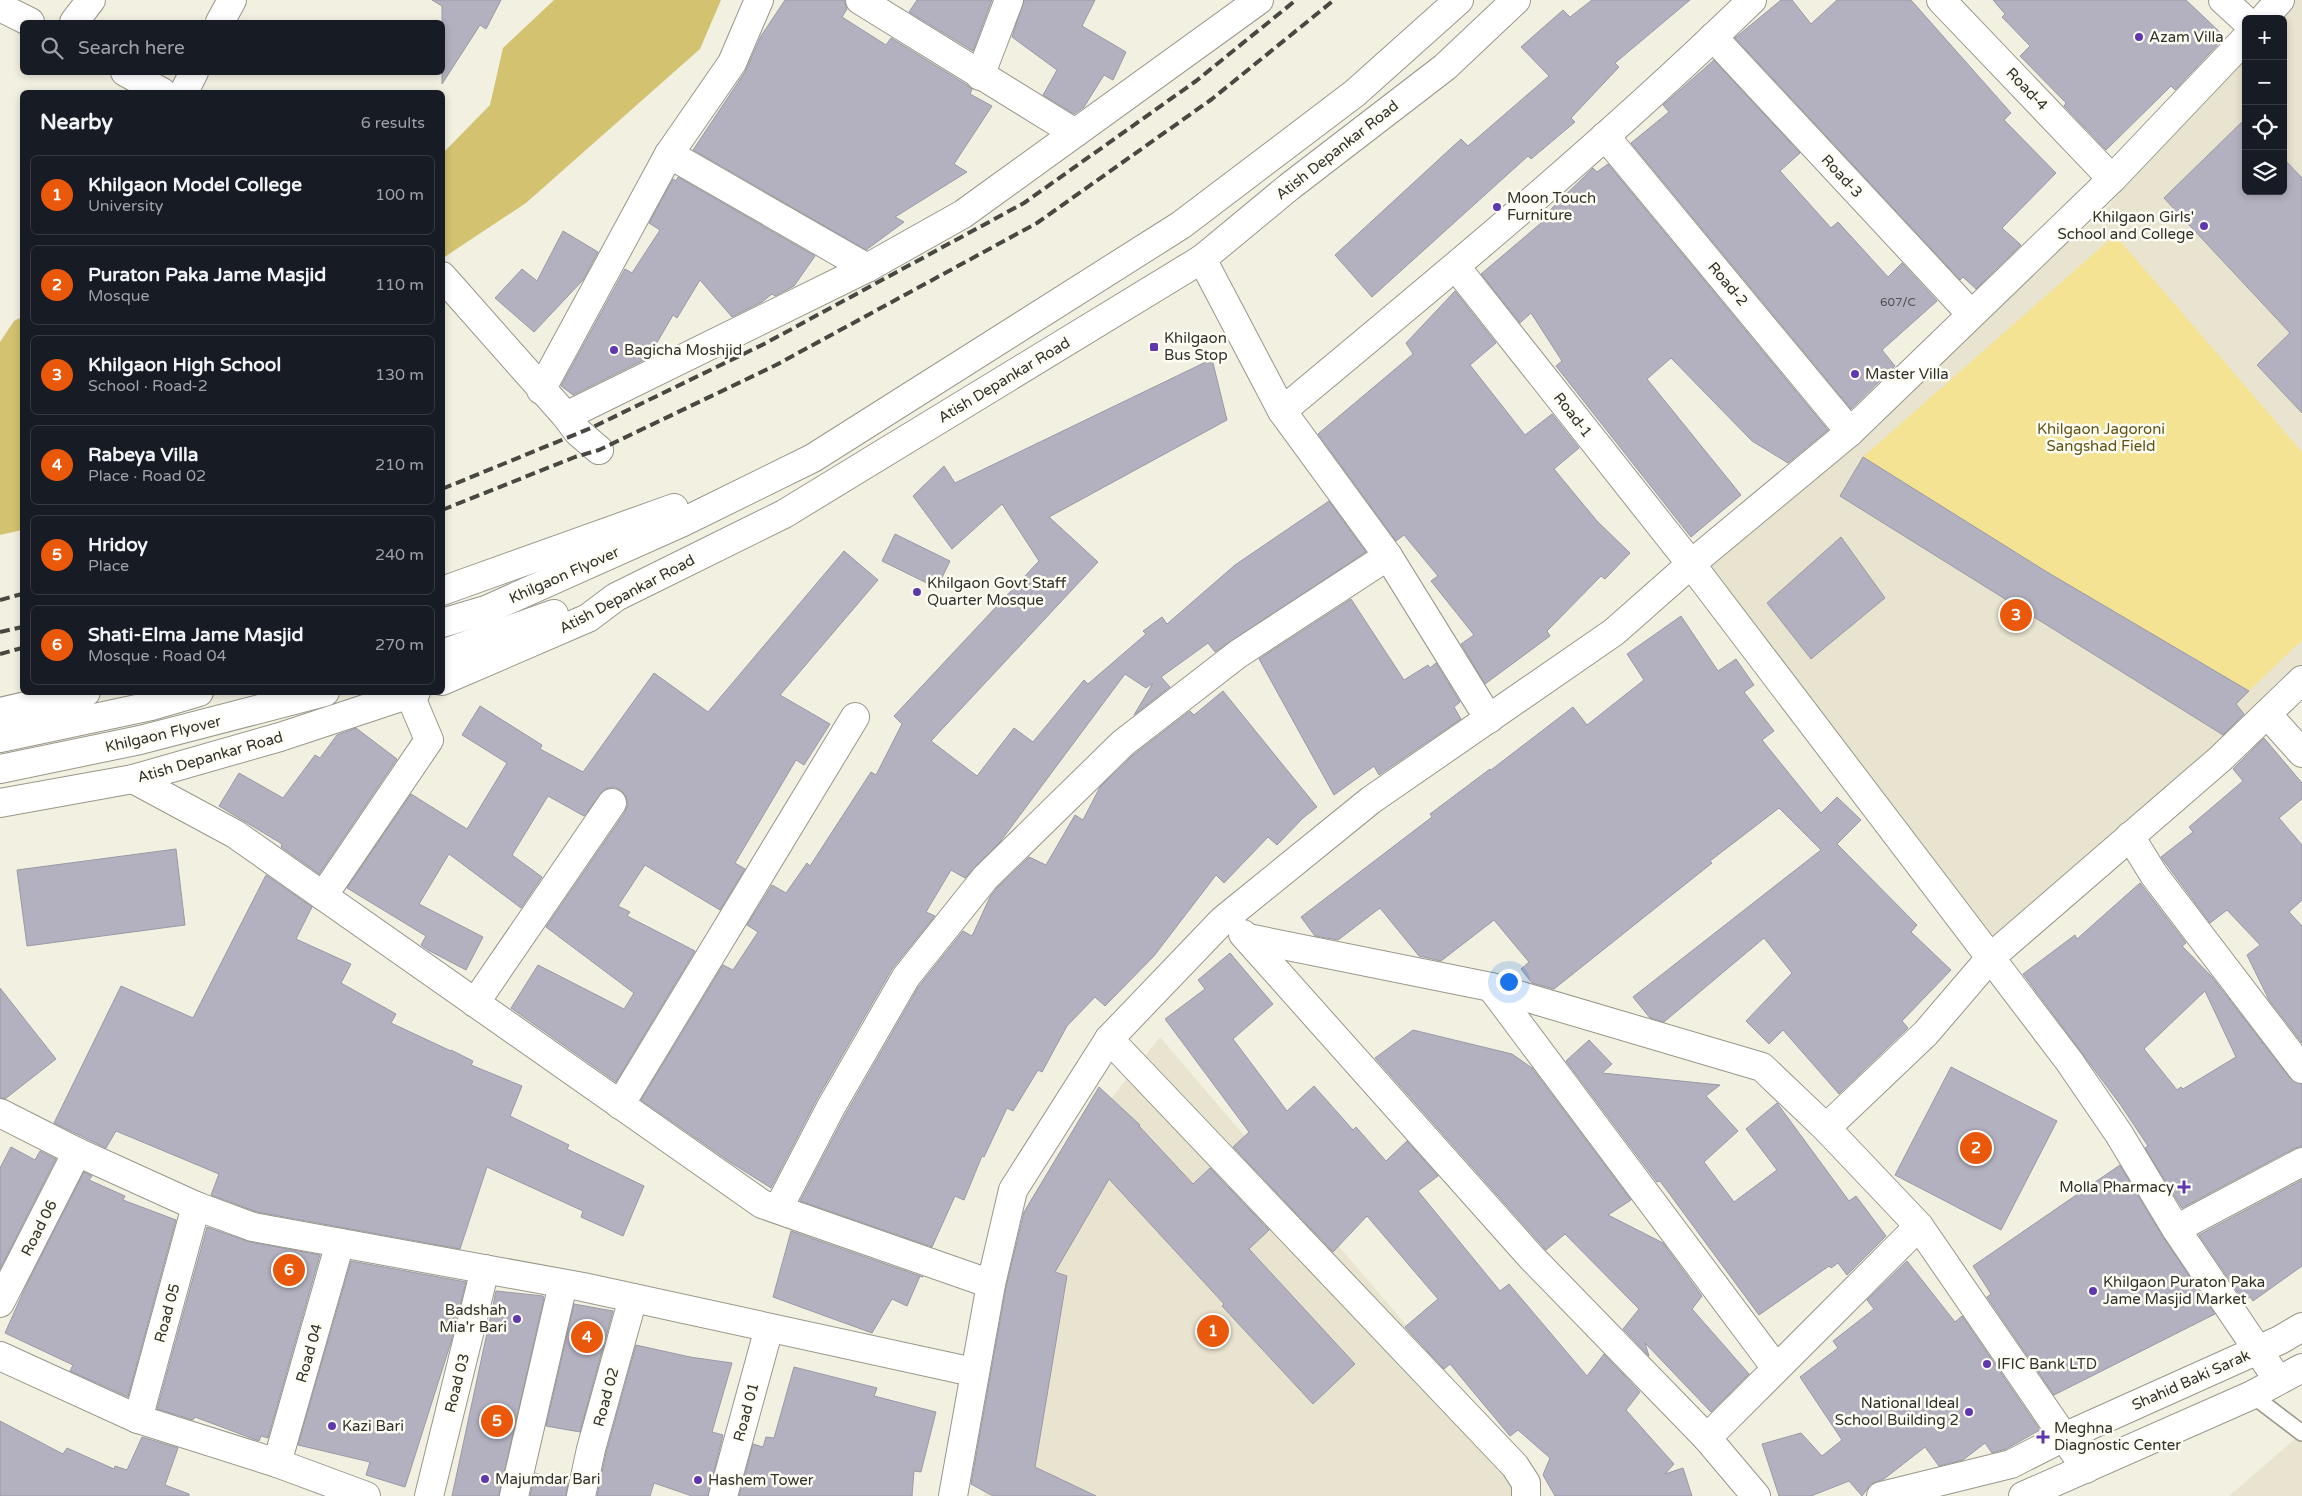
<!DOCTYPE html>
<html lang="en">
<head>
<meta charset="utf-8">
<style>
  :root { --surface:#171b24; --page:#242831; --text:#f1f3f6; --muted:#9ea1a6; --line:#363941; --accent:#ea580c }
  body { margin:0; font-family:"Varela Round",sans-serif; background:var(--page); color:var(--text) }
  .controls { position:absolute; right:15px; top:15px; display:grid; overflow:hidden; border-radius:8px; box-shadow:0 2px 8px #0003 }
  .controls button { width:45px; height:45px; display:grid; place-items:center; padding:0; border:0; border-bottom:1px solid var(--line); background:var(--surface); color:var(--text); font:25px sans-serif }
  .you { position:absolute; left:1508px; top:981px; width:18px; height:18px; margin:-12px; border:4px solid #fff; border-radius:50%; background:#1a73e8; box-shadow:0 0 0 8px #1a73e833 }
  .badge { display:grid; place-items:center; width:32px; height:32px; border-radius:50%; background:var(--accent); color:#fff; font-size:16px; font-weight:700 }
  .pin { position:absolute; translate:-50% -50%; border:2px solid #fff; box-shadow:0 1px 5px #0006 }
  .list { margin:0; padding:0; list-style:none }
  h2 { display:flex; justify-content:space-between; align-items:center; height:65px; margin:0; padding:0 20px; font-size:21px }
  h2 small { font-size:16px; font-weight:400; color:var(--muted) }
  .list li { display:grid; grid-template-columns:32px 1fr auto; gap:15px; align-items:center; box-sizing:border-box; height:80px; margin:0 10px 10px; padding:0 10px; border:1px solid var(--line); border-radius:8px }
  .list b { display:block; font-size:19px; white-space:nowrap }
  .list p { margin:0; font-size:16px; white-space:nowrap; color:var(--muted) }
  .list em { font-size:16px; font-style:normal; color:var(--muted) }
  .icon { flex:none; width:28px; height:28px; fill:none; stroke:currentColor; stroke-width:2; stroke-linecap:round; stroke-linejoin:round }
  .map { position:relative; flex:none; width:2302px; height:1496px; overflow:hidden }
  .search { position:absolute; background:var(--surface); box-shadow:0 2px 8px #0003; left:20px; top:20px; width:425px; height:55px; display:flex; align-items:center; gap:12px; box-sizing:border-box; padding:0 18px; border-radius:8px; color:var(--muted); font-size:19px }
  .panel { position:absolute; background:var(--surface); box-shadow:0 2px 8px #0003; left:20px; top:90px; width:425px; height:605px; border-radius:8px }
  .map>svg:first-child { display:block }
</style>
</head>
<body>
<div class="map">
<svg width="2302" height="1496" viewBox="0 0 2302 1496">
  <rect width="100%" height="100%" fill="#f2f0e1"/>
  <g fill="#e8e4cf">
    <path d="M2296 0H2302V666L1991 952 1691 564 2098 217 2246 55V191H2283V19H2279Z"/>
    <path d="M1160 1037 1531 1471 1524 1496H984L1038 1191Z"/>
    <path d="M2302 1433V1496H2229Z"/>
  </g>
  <path fill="#f4e392" d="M2115 235 2302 452V640L2249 691 2047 572 1863 457Z"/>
  <g fill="#d3c270">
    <path d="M554 0H721L700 49 526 203 443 258V153L490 105 503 48Z"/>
    <path d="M22 317V530L0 535V342L14 321Z"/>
  </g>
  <g fill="#b3b1bf" stroke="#9b99a6" fill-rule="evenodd">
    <path d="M432 0H501L486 29 480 25 442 84V6Z"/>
    <path d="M785 0H844L847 9 842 17 886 45 891 38 967 85 972 89 970 94 992 106 954 164 967 172 895 217 904 222 866 250 693 150 745 72 761 36Z"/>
    <path d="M917 0H992L973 51 909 12Z"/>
    <path d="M1024 0H1095L1082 26 1126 52 1113 80 1104 75 1084 107 1074 114 1043 95 1057 70 1012 37Z"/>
    <path d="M1592 0H1690L1615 63 1619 67 1571 118 1575 122 1531 159 1528 156 1372 297 1335 255 1461 139 1468 146 1549 76 1521 47 1563 10 1570 17Z"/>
    <path d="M1781 0H1792L1811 24 1837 0H1911L2011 113 2004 120 2056 173 2002 228 2021 245 1976 289 1963 277 1960 280 1735 38Z"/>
    <path d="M1993 0H2186L2225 37 2175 90 2171 86 2106 150 2064 106 2066 103 2020 56 2030 46 2002 17 2005 14Z"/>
    <path d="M1714 60 1800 153 1780 171 1831 228 1838 222 1888 277 1902 263 1937 301 1882 350 1895 366 1851 409 1631 143 1669 112 1663 105Z"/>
    <path d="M2245 119 2246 191H2283V158L2302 178V413L2257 365 2290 333 2164 198Z"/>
    <path d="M1608 164 1828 430 1788 463 1752 441 1671 358 1647 379 1741 495 1691 537 1556 366 1562 361 1531 313 1520 323 1481 274 1547 218 1545 215 1593 168 1597 172Z"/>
    <path d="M678 177 815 256 794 286 775 296 772 294 762 302 732 317 700 280 677 318 673 315 648 358 573 395 561 386 625 269 632 273 660 230 649 223 673 179 676 181Z"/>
    <path d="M563 231 598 252 583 280 534 332 495 298 522 269 537 281Z"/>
    <path d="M1455 291 1496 343 1470 365 1525 435 1552 414 1579 448 1554 469 1597 521 1630 553 1605 579 1601 576 1547 631 1550 636 1485 684 1461 644 1474 635 1431 581 1438 576 1404 535 1396 541 1318 434 1413 354 1406 343Z"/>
    <path d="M1212 359 1227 420 1049 517 1098 562 931 741 977 776 1014 728 1033 742 1084 680 1088 684 1146 634 1143 631 1162 617 1167 624 1235 565 1329 501 1366 552 1215 652 1208 643 1161 677 1170 687 1134 715 1153 683 1146 688 1125 674 1000 842 965 878 951 870 926 912 935 916 892 969 817 1099 771 1188 730 1162 641 1100 723 965 733 970 758 932 747 925 772 885 786 893 807 863 810 866 871 772 876 775 902 724 894 716 1039 561 1002 504 952 549 913 496 944 466 955 483Z"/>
    <path d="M1863 457 2047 572 2249 691 2236 704 2244 714 2223 735 1840 496Z"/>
    <path d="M895 534 950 561 937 588 882 561Z"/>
    <path d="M1841 537 1885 598 1811 659 1767 603Z"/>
    <path d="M844 551 878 580 780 695 830 724 804 765 796 760 735 863 745 869 720 910 645 865 618 906 630 912 627 916 695 951 616 1082 511 1008 538 965 624 1009 634 993 546 927 625 812 628 804 626 797 621 790 613 787 605 789 584 816 548 796 512 855 542 877 521 908 449 854 419 904 483 937 466 970 428 950 421 945 426 936 347 888 411 794 467 829 507 763 462 735 480 706 542 745 540 749 583 772 654 673 708 712Z"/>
    <path d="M1351 599 1404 680 1428 665 1430 668 1436 663 1460 702 1454 707 1461 719 1379 775 1374 766 1334 795 1259 659Z"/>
    <path d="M1681 616 1718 671 1736 659 1754 685 1744 692 1774 731 1762 740 1821 813 1837 797 1861 820 1837 844 1917 925 1911 932 1951 970 1902 1021 1908 1028 1839 1094 1783 1030 1769 1044 1746 1021 1792 973 1764 938 1664 1022 1650 1018 1633 997 1821 850 1779 808 1710 861 1712 863 1554 989 1532 983 1521 969 1529 962 1494 920 1441 961 1419 956 1380 908 1338 940 1315 936 1301 917 1432 817 1430 814 1490 769 1491 770 1573 707 1587 725 1644 680 1627 654Z"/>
    <path d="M1223 691 1317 807 1303 818 1277 845 1268 837 1224 883 1216 875 1154 956 1105 1006 1095 997 1067 1026 1042 1072 1038 1070 1013 1111 1007 1108 984 1157 982 1156 964 1200 955 1196 932 1247 800 1201 845 1115 919 986 963 931 972 936 990 897 997 888 1029 857 1046 865 1075 815 1083 820 1100 787 1133 755 1190 711 1194 715Z"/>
    <path d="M356 728 397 759 319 874 281 847 282 844 219 806 239 773 283 798 315 755 320 758 337 735Z"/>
    <path d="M2264 738 2302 783V799L2279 818 2302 845V900L2289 912 2302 926V1043L2269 1000 2247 955 2260 945 2227 910 2210 923 2161 857 2193 832 2189 827 2243 781 2233 769Z"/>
    <path d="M176 849 185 925 27 946 17 870Z"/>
    <path d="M266 875 312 907 296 939 351 964 341 983 396 1014 391 1023 451 1051V1050L473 1061 471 1065 522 1086 510 1116 569 1145 567 1149 644 1186 623 1236 581 1217 583 1211 487 1167 460 1249 257 1212 211 1195 219 1174 116 1131 106 1148 54 1123 121 986 193 1018Z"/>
    <path d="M2140 883 2186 943 2182 946 2212 977 2290 1078 2302 1084V1146L2295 1148 2182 1208 2145 1148 2148 1146 2120 1104 2023 974 2075 935 2077 939ZM2205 991 2236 1057 2183 1089 2181 1087 2177 1090 2144 1049Z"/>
    <path d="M1230 953 1273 1004 1233 1039 1287 1111 1314 1086 1353 1130 1356 1127 1386 1161 1407 1141 1438 1176 1418 1191 1500 1291 1509 1284 1587 1376 1604 1354 1640 1392 1626 1410 1674 1464 1665 1474 1683 1468 1692 1496H1555L1543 1475 1550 1458 1518 1430 1510 1436 1450 1364 1444 1369 1405 1327 1438 1299 1367 1216 1333 1252 1233 1147 1249 1132 1165 1019 1205 989 1198 980Z"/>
    <path d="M0 988 56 1059 5 1099 0 1098Z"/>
    <path d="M1413 1030 1512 1054 1532 1068 1631 1200 1608 1215 1663 1243 1702 1296 1692 1309 1749 1374 1711 1412 1645 1343 1649 1356 1623 1329 1639 1309 1565 1234 1546 1250 1375 1058Z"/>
    <path d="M1589 1040 1612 1064 1602 1073 1720 1085 1706 1096 1738 1131 1704 1162 1734 1202 1777 1170 1746 1129 1777 1103 1849 1201 1856 1196 1886 1236 1847 1275 1838 1263 1831 1268 1829 1266 1759 1315 1660 1181 1657 1182 1566 1061Z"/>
    <path d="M1951 1067 2057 1121 2001 1230 1895 1175Z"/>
    <path d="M1099 1087 1140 1125 1139 1126 1193 1184 1210 1168 1269 1230 1249 1249 1355 1364 1313 1404 1222 1306 1224 1304 1109 1179 1055 1272 1067 1276 1035 1467 1096 1496H993L971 1484 1006 1287 1024 1212Z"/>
    <path d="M11 1147 35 1160 40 1151 56 1159 0 1269V1168Z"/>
    <path d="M2120 1165 2163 1237 2215 1314 2054 1395 1987 1297 1991 1294 1973 1266Z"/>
    <path d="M84 1172 92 1176 89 1180 125 1196 123 1200 176 1220 128 1397 70 1371 73 1365 5 1333 26 1286Z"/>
    <path d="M2302 1180V1266L2253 1301 2250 1297 2243 1300 2199 1235Z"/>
    <path d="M207 1227 250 1242 320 1255 268 1438 261 1436 259 1441 195 1417 193 1420 157 1409Z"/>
    <path d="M791 1231 923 1277 920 1276 907 1306 892 1299 872 1333 773 1297Z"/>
    <path d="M351 1261 466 1282 451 1342 405 1487 366 1475 370 1462 298 1445Z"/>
    <path d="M1907 1261 1955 1322 1962 1316 2040 1430 2006 1449 1992 1453 1985 1443 1963 1460 1939 1466 1925 1447 1884 1479 1871 1484 1862 1496 1849 1481 1811 1496H1779L1762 1444 1801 1433 1822 1456 1842 1440 1800 1377 1838 1348 1833 1341 1874 1309 1867 1300Z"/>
    <path d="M496 1291 543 1296 544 1298 499 1496H452Z"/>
    <path d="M574 1304 613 1311 580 1432 546 1426Z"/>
    <path d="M636 1345 690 1357 732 1363 712 1432 723 1435 708 1496H692L654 1483 650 1496H597L606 1453Z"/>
    <path d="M794 1367 877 1388 874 1396 936 1412 921 1472 914 1471 912 1496H739L753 1444 763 1447 766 1437 774 1438Z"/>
    <path d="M0 1421 63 1454 67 1448 114 1469 115 1466 127 1470 142 1437 178 1448 165 1485 189 1494V1496H0Z"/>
    <path d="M535 1473 568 1483 566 1496H530Z"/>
  </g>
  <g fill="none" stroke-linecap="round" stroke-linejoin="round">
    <g stroke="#99978a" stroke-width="18">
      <path id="service" d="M2252 1395 2302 1433"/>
    </g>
    <g stroke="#99978a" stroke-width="30">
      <g id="minor">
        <path d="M860 0 1075 133"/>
        <path d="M1941 0 2112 179"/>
        <path d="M2223 0 2246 21"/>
        <path d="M0 7 30 22"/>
        <path d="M2263 19 2280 0"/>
        <path d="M74 22 91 0"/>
        <path d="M220 22 232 0"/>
        <path d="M1713 37 1971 314"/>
        <path d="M125 72 162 92"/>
        <path d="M980 76 1009 0"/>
        <path d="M184 92 194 72"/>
        <path d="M1605 136 1850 432"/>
        <path d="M669 154 867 268"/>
        <path d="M1202 259 1282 411 1388 556 1489 719"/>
        <path d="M1456 267 1691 564 2069 1061 2119 1134 2176 1229 2278 1380"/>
        <path d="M442 276 566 416 578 432 599 450"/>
        <path d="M541 390 669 154 732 63 759 0"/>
        <path d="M1282 411C1442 278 1603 145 1752 0"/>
        <path d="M566 416 867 268 963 214 1259 0"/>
        <path d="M2267 714 2302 753"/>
        <path d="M133 779 235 834 762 1204 991 1284"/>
        <path d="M2130 836 2154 875 2302 1069"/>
        <path d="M323 896 429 740 410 695"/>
        <path d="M1243 934 1531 1257 1707 1438 1756 1496"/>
        <path d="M1248 938 1491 987 1762 1067 1826 1128 1919 1226 2086 1469"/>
        <path d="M1491 987 1776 1368"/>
        <path d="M475 1003 612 803"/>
        <path d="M1109 1039 1515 1466 1526 1483V1496"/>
        <path d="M620 1105 855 717"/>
        <path d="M0 1113 77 1152 196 1206 253 1227 583 1287 973 1372"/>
        <path d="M1826 1128 1926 1033 1991 957 2220 759 2302 680"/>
        <path d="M778 1209 831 1107 906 977 985 878 1123 743 1238 654 1388 556"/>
        <path d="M2176 1229 2302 1162"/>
        <path d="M0 1303 77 1152"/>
        <path d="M0 1356 138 1419 277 1463 366 1496"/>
        <path d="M138 1419 196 1206"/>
        <path d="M1707 1438 1919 1226"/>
        <path d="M277 1463 340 1243"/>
        <path d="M429 1496 485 1269"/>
        <path d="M514 1496 563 1284"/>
        <path d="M581 1496 591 1449 633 1298"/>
        <path d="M723 1496 769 1328"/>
        <path d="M953 1496 991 1284 1013 1190 1109 1039 1223 920 1371 800 1614 632 1691 564 1850 432 2112 179 2246 38"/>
      </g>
    </g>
    <g stroke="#99978a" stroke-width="30">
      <g id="tertiary">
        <path d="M1881 1496 2011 1464 2064 1437 2280 1340 2302 1327"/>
        <path d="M2023 1496 2252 1395 2302 1368"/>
      </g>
    </g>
    <g stroke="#99978a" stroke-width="30">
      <g id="primary">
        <path d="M442 591 674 508"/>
        <path d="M442 623 486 610 683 522 813 458 1181 225 1355 93 1459 0"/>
        <path d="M442 654 554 614"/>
        <path d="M442 681 588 618 616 597 784 514 1202 259 1289 187 1445 67 1516 0"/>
        <path d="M0 712 86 692"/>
        <path d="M0 738 151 706 199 692"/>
        <path d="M0 769 140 740 325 692"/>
        <path d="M0 803 133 779 280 737 416 692"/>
      </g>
    </g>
    <use href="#service" stroke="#fff" stroke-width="15"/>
    <use href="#minor" stroke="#fff" stroke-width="28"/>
    <use href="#tertiary" stroke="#fff" stroke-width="28"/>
    <use href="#primary" stroke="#fff" stroke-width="28"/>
    <g stroke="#484741" stroke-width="4" stroke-dasharray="10 5" stroke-linecap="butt">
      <path d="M442 489 591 428 764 344 1024 203 1196 81 1296 0"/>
      <path d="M442 510 575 457 599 450 776 365 1037 223 1212 99 1334 0"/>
      <path d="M0 600 22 594"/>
      <path d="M0 632 22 627"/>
      <path d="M0 654 22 648"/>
    </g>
  </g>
  <g fill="#5f38b0" stroke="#fefdf4" stroke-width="2">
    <circle cx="2139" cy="37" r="5"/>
    <circle cx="1497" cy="207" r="5"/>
    <circle cx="2204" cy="226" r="5"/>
    <rect x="1149" y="342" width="10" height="10" rx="2.5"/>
    <circle cx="614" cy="350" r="5"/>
    <circle cx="1855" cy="374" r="5"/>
    <circle cx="917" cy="592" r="5"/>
    <path d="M2181.5 1179.5h5v5h5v5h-5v5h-5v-5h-5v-5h5z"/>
    <circle cx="2093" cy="1291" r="5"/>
    <circle cx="517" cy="1319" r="5"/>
    <circle cx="1987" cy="1364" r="5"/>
    <circle cx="1969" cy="1412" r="5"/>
    <circle cx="332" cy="1426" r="5"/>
    <path d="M2040.5 1429.5h5v5h5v5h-5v5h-5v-5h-5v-5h5z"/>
    <circle cx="485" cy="1479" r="5"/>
    <circle cx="698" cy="1480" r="5"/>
  </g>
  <g text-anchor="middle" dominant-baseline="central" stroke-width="5" stroke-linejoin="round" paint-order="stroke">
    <g font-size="12" fill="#51504f">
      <text x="1898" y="302">607/C</text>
    </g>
    <g font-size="15" fill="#302f2a" stroke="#fefdf4" text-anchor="start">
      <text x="2149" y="37">Azam Villa</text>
      <text x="1507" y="198">Moon Touch<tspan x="1507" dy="17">Furniture</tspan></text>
      <text x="2194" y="217" text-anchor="end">Khilgaon Girls'<tspan x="2194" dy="17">School and College</tspan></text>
      <text x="1164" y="338">Khilgaon<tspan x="1164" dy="17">Bus Stop</tspan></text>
      <text x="624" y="350">Bagicha Moshjid</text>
      <text x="1865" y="374">Master Villa</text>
      <text x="927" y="583">Khilgaon Govt Staff<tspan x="927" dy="17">Quarter Mosque</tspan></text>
      <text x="2174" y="1187" text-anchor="end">Molla Pharmacy</text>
      <text x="2103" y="1282">Khilgaon Puraton Paka<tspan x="2103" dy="17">Jame Masjid Market</tspan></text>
      <text x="507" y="1310" text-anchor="end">Badshah<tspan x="507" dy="17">Mia'r Bari</tspan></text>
      <text x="1997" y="1364">IFIC Bank LTD</text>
      <text x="1959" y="1403" text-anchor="end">National Ideal<tspan x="1959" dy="17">School Building 2</tspan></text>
      <text x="342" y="1426">Kazi Bari</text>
      <text x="2054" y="1428">Meghna<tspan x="2054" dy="17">Diagnostic Center</tspan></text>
      <text x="495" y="1479">Majumdar Bari</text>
      <text x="708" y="1480">Hashem Tower</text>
    </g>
    <g font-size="15" fill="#302f2a" stroke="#fefdf4">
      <text transform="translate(2027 89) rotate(46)">Road-4</text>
      <text transform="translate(1337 150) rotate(-38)">Atish Depankar Road</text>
      <text transform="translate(1842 176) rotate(47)">Road-3</text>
      <text transform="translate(1728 284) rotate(50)">Road-2</text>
      <text transform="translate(1004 380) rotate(-31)">Atish Depankar Road</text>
      <text transform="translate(1573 415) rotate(52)">Road-1</text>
      <text transform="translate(564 575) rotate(-24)">Khilgaon Flyover</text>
      <text transform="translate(627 594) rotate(-28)">Atish Depankar Road</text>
      <text transform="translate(163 734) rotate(-13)">Khilgaon Flyover</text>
      <text transform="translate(210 757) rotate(-16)">Atish Depankar Road</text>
      <text transform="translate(39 1228) rotate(-63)">Road 06</text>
      <text transform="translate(167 1313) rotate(-75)">Road 05</text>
      <text transform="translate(309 1353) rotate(-74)">Road 04</text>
      <text transform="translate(2191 1380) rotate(-24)">Shahid Baki Sarak</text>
      <text transform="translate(457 1383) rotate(-76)">Road 03</text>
      <text transform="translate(606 1397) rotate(-75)">Road 02</text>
      <text transform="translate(746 1412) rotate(-75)">Road 01</text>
    </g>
    <g font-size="15" fill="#5e5213" stroke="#fefdf4">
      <text x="2101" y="429">Khilgaon Jagoroni<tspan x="2101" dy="17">Sangshad Field</tspan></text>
    </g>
  </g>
</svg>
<div class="controls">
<button>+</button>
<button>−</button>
<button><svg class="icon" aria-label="locate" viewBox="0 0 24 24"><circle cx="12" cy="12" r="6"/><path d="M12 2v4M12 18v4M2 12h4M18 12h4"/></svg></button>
<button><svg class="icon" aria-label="layers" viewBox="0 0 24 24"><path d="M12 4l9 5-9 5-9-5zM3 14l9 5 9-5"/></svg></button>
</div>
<div class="you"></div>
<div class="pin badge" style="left:1213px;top:1331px">1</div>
<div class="pin badge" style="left:1976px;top:1148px">2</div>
<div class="pin badge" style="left:2016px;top:615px">3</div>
<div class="pin badge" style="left:587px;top:1337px">4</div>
<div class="pin badge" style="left:497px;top:1421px">5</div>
<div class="pin badge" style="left:289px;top:1270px">6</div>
<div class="search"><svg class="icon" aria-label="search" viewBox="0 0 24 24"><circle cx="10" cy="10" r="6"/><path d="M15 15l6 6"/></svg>Search here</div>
<section class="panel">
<h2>Nearby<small>6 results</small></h2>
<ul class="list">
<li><span class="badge">1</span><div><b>Khilgaon Model College</b><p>University</p></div><em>100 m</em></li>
<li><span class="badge">2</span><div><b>Puraton Paka Jame Masjid</b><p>Mosque</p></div><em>110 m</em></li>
<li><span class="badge">3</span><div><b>Khilgaon High School</b><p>School · Road-2</p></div><em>130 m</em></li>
<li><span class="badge">4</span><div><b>Rabeya Villa</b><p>Place · Road 02</p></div><em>210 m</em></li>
<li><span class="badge">5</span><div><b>Hridoy</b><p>Place</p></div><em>240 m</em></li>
<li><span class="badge">6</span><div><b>Shati-Elma Jame Masjid</b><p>Mosque · Road 04</p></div><em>270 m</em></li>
</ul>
</section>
</div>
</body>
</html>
